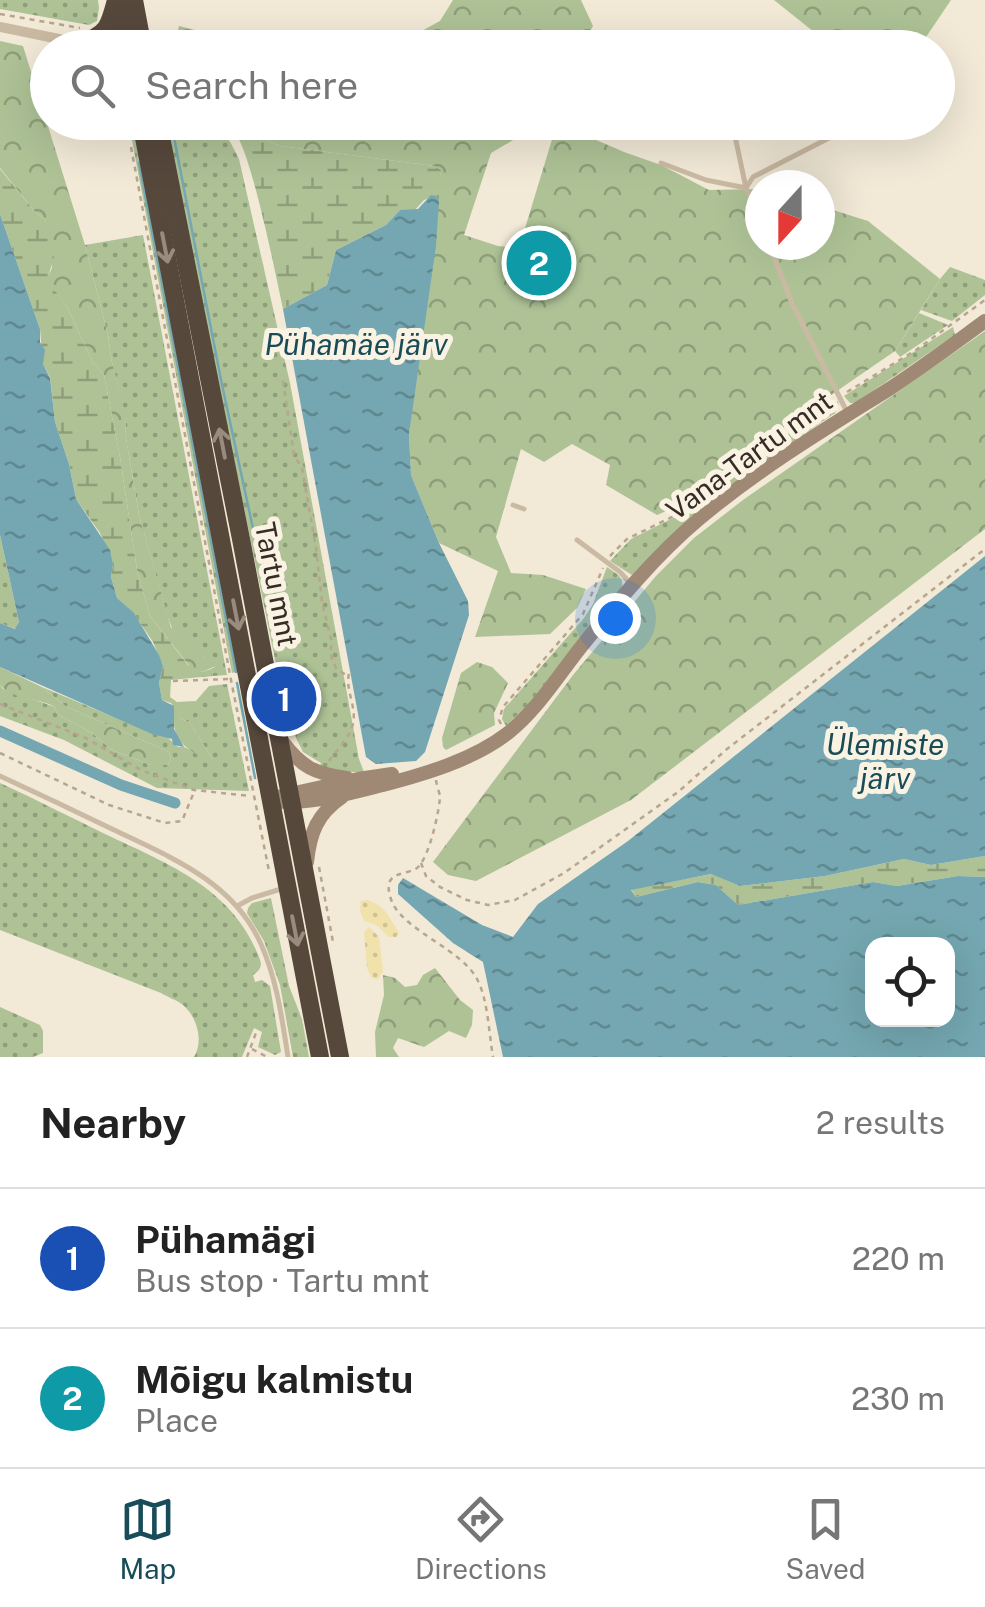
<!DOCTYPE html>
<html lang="en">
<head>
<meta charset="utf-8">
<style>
  :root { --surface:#fff; --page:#f2f2f2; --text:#222; --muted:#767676; --line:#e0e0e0; --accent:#194c59 }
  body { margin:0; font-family:"Public Sans",sans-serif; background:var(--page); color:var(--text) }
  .controls { position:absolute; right:30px; bottom:30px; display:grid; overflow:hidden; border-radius:20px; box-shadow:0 10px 40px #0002 }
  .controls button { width:90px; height:90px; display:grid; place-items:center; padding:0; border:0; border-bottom:2px solid var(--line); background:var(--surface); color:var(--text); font:50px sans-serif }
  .compass { position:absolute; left:745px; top:170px; width:90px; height:90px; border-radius:50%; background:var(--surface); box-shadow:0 10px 40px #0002; rotate:201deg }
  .you { position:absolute; left:615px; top:618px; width:35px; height:35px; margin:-25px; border:8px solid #fff; border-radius:50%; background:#1a73e8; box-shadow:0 0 0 15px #1a73e833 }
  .badge { display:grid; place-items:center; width:65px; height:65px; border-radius:50%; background:var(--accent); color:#fff; font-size:32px; font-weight:700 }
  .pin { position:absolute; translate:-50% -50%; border:5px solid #fff; box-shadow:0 2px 10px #0006 }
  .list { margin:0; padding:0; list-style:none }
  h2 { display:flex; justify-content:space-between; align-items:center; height:130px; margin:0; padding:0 40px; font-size:42px }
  h2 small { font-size:32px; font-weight:400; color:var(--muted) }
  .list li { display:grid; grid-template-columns:65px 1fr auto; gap:30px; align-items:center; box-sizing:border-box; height:140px; padding:0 40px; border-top:2px solid var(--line) }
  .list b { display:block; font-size:38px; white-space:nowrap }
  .list p { margin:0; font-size:32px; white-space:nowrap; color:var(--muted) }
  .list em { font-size:32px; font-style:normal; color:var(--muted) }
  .icon { flex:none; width:55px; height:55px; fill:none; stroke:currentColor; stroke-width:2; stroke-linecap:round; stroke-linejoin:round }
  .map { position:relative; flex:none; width:985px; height:1057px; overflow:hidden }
  .search { position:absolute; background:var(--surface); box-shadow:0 10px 40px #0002; left:30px; right:30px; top:30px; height:110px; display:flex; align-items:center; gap:25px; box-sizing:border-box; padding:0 35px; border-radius:55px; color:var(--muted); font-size:38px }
  .sheet { height:410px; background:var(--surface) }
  nav { display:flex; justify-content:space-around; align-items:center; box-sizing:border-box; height:140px; border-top:2px solid var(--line); background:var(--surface); font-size:28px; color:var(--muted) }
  nav a { display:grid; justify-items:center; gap:5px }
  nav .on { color:var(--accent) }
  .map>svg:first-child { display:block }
</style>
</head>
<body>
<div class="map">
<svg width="985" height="1057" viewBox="0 0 985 1057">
  <defs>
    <pattern id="grass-dots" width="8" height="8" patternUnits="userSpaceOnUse" patternTransform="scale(2.5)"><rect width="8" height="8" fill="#aec296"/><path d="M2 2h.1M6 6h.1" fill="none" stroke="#8e9e7a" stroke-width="1.8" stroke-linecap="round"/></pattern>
    <pattern id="forest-crowns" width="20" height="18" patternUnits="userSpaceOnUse" patternTransform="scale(2.5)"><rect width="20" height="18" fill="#aec296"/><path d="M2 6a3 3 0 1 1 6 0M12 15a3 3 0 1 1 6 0" fill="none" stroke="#8e9e7a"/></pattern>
    <pattern id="wetland-marsh" width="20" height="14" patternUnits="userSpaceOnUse" patternTransform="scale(2.5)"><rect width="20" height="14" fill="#aec296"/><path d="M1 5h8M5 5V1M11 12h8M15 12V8" fill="none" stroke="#8e9e7a"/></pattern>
    <pattern id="sand-dots" width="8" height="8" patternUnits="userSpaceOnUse" patternTransform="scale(2.5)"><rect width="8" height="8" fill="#f1e2ab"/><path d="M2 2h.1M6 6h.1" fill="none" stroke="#cfc293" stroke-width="1.8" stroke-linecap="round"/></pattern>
    <pattern id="water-ripples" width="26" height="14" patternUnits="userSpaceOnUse" patternTransform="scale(2.5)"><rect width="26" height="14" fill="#74a7b1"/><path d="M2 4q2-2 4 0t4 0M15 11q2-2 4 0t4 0" fill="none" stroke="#608890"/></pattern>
  </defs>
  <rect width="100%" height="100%" fill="#f2e9d7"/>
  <g fill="url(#grass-dots)">
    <path d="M0 0H98L99 8 97 21 89 25 0 9Z"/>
    <path d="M133 123 239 671 232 673 129 124Z"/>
    <path d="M165 123C212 123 217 113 239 159L290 383 359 759 364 772H349L319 768 321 763 303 752 296 738 284 673 278 674Z"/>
    <path d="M143 235 227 675 212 676 211 669 215 667 172 628 167 615 139 515 126 438 125 415 111 358 108 335 85 245Z"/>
    <path d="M950 267 985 280V295L952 321 921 310 940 279Z"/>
    <path d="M919 313 948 325 900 357 895 351Z"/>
    <path d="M953 327 955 335 855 403H850L844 396Z"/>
    <path d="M838 401 839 405 835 413 766 460 632 575 610 561 631 539 683 513 768 447Z"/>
    <path d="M0 535 19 622 16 629 0 623Z"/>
    <path d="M607 567C615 573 624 576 622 587L528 705 506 726 502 719 504 709 584 618 593 604Z"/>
    <path d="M227 684 249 791 157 788 64 740 0 716V685L3 689 55 707 57 714 92 733 112 750 151 765H168L171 759 169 752 65 706 42 687 152 733 166 736 178 747H184L214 761 189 722 195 702 209 686Z"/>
    <path d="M0 783C35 799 70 817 105 834 164 862 228 886 256 950 261 962 265 967 253 975L255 982 262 980 270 986 281 1052 275 1055 258 1047 262 1032 254 1028 242 1057H194C204 1041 197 1017 183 1005 177 1000 167 997 161 993L0 930Z"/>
    <path d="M271 898 289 986 302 1019 309 1057H293L280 985 264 941 247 913 248 908 252 903Z"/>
    <path d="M0 1007 40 1025 43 1031V1053L33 1057H0Z"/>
  </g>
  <g fill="url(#forest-crowns)">
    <path d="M453 0H581L593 26 581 47H392L440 21Z"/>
    <path d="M774 0H951L924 40 819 36Z"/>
    <path d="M179 26 223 37 246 47H174Z"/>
    <path d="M0 41 23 46 85 245 108 335 111 358 125 413 126 438 139 515 171 628 181 625 204 657 216 666 202 672 191 668 150 616 137 570 120 457 104 375 93 363 67 307 46 280 52 268 45 219 35 212 0 168Z"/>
    <path d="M213 123H542L491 153 464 235 498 246 519 248 557 123 624 152 661 165 709 190 760 189V245H820V206L868 221 940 279 895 351 754 448 678 506 657 515 606 485 610 465 572 444 544 462 521 449 496 537 511 573 543 575 586 589 577 608 550 634 475 637 498 571 439 543 411 475 409 434 441 170 434 166 281 146 270 142 243 126 226 130Z"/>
    <path d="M985 331V529L631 800 476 881 448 875 433 862 573 675 656 576 694 538 743 500Z"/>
    <path d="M477 662 492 667 508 683 494 713 495 725 446 750 443 747 442 738 461 673Z"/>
    <path d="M0 667 42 687 65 706 169 752 171 759 168 765H151L112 750 92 733 57 714 55 707C37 697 15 701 0 685Z"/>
    <path d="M174 706 181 719 189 722 216 764C186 749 170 743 174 706Z"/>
    <path d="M435 968 460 1000 473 1010 472 1025 466 1038 449 1031 424 1047 398 1038 393 1048 399 1057H376L375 1032 384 995 383 975 395 978 405 987 417 985 423 975Z"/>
  </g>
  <g fill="url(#wetland-marsh)">
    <path d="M242 125 270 142 281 146 434 166 441 170 439 201 436 196 424 200 414 211 400 210 386 225 336 250 327 285 283 309C276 277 251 149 234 132Z"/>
    <path d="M0 169 35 212 45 219 54 257 47 280 67 307 93 363 104 375 120 457 137 570 150 616 188 665 202 672 211 669 212 676 171 680 170 697 177 702 195 701V711L189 722 181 719 171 703 162 700 159 683 163 666 153 642 134 614 117 598 111 577 113 565 100 533 76 499 69 464 55 422 50 377 43 364 40 329 0 214Z"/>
    <path d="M985 856V877L958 876 897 886 873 882 738 905 716 885 698 882 636 897 631 889 712 874 740 886 825 876 904 859 931 865Z"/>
  </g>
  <g fill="url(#sand-dots)">
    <path d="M367 900C385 905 390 918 399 933L396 937H389L376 925 364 921 360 911 361 901Z"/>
    <path d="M369 927 379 937 383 972 377 980 371 977 367 968 364 932Z"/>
  </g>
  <g fill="url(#water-ripples)" fill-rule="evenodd">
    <path d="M431 195 436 196 439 201 436 246 409 434 411 475 439 543 468 601 469 615 425 752 416 761 376 764 366 757 283 309 327 285 336 250 386 225 400 210 418 209Z"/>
    <path d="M0 214 40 329V342L45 350 43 364 50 378 55 422 69 464 76 499 110 550 113 565 111 577 117 598 134 613 159 655 163 666 159 683 162 700 174 706V729L184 747 173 745 172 739 152 734 0 667V623L15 629 19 622 0 535Z"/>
    <path d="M985 556V856L931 865 904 859 825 876 740 886 711 874 631 890 636 897 698 882 716 885 738 905 873 882 897 886 958 876 985 877V1057H503L483 962 453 943 398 894V885L403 878 482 925 513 937 538 904 628 841ZM948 944V1019H872V944Z"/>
  </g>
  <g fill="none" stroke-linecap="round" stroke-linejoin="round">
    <g stroke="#74a7b1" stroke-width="2.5">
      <path d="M171 122 221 380 260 561"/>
      <path d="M233 122 239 128"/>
      <path d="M139 163 236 672"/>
      <path d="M237 683 255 778"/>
    </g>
    <path stroke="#74a7b1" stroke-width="11" d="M0 731 121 785 175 803"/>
    <g stroke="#b7a58d" stroke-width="2.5" stroke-dasharray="5 5" stroke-linecap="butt">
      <path d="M0 14 80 28"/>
      <path d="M131 147 231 680 269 871"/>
      <path d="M283 381 294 455 302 468 316 548 322 602 332 643 330 653 336 668 347 676"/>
      <path d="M847 392 916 350 985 300"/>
      <path d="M610 556 627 539 676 515 781 436 831 401"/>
      <path d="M173 681 231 679"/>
      <path d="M0 704 86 738 141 770 194 790 250 796"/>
      <path d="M501 724 499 720 503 707 583 614 603 568"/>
      <path d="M0 753 109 805 165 823 182 821 194 792"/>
      <path d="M329 761C336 751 348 739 352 727 359 708 343 689 350 670"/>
      <path d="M436 780C436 782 439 793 440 795 440 809 429 859 417 868 404 876 383 871 390 896 398 930 463 948 478 981 488 1001 489 1034 493 1057"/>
      <path d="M421 863 426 876 440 887 467 900 488 905 515 900 564 873 678 792 727 749 985 549"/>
      <path d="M319 867 333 942"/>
      <path d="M252 1049 267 1057"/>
      <path d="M247 1057 257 1030"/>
    </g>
    <g stroke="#cbbaa3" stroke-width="5">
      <path d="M661 163 706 180 746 188 732 122"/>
      <path d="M760 223 746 188 753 177 829 138"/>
      <path d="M769 245 792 303 846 410"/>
      <path d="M513 505 524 509"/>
      <path d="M577 540 620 572 631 584"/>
      <path d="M0 776C37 793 75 811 112 829 170 857 233 881 261 944 277 980 282 1019 288 1057"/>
      <path d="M237 906 252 898 281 889"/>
    </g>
    <path stroke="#cbbaa3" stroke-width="10" d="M0 27 103 48"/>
    <g stroke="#9f8974" stroke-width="14">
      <path d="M282 741C301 767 315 774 347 778"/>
      <path d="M281 796 358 779 392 774"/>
      <path d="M271 801C309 805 346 794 383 785 425 774 473 760 508 733 537 710 558 676 581 647 617 602 655 556 699 519 757 470 822 431 886 391 920 369 952 345 985 321"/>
      <path d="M307 862C310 833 317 814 342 797"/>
    </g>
    <g stroke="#57483c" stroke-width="18">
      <path d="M134 0 143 48"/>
      <path d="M119 5 126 48"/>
      <path d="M81 44C108 33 109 27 116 0"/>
      <path d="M141 122 320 1057"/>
      <path d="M158 122 241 539 340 1057"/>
    </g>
  </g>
  <defs><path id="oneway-shaft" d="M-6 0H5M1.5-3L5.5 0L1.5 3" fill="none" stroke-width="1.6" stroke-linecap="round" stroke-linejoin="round" transform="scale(2.5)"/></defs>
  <g stroke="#988c7f">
    <use href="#oneway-shaft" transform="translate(165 248) rotate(79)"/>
    <use href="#oneway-shaft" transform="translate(222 443) rotate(-101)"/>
    <use href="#oneway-shaft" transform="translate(236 615) rotate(79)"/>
    <use href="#oneway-shaft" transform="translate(295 931) rotate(79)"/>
  </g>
  <g text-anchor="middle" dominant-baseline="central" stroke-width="10" stroke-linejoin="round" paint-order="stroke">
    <g font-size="28" fill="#352c25" stroke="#faf3e3">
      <text transform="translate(749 455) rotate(-36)">Vana-Tartu mnt</text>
      <text transform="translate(277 584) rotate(79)">Tartu mnt</text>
    </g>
    <g font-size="30" font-style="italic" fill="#194c59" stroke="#faf3e3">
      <text x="356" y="344">Pühamäe järv</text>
      <text x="885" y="744">Ülemiste<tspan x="885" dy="34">järv</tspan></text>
    </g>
  </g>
</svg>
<div class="controls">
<button><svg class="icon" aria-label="locate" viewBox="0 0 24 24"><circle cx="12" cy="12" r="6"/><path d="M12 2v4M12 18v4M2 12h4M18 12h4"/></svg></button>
</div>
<svg class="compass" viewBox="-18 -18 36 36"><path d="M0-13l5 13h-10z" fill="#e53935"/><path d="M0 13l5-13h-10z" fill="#767676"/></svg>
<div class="you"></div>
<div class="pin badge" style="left:284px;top:699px;background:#1a4fb4">1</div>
<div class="pin badge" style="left:539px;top:263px;background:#0f9aa8">2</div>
<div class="search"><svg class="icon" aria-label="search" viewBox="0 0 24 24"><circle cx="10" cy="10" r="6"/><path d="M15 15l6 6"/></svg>Search here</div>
</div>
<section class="sheet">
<h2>Nearby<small>2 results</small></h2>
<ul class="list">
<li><span class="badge" style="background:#1a4fb4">1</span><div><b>Pühamägi</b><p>Bus stop · Tartu mnt</p></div><em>220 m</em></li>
<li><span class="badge" style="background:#0f9aa8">2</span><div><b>Mõigu kalmistu</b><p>Place</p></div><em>230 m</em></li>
</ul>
</section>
<nav>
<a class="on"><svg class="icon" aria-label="map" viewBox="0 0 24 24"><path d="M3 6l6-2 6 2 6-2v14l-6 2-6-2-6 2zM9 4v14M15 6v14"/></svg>Map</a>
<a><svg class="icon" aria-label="directions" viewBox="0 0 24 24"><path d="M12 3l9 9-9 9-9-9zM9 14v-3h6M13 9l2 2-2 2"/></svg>Directions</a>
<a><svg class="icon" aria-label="saved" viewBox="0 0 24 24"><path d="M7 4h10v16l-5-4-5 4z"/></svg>Saved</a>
</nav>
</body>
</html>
